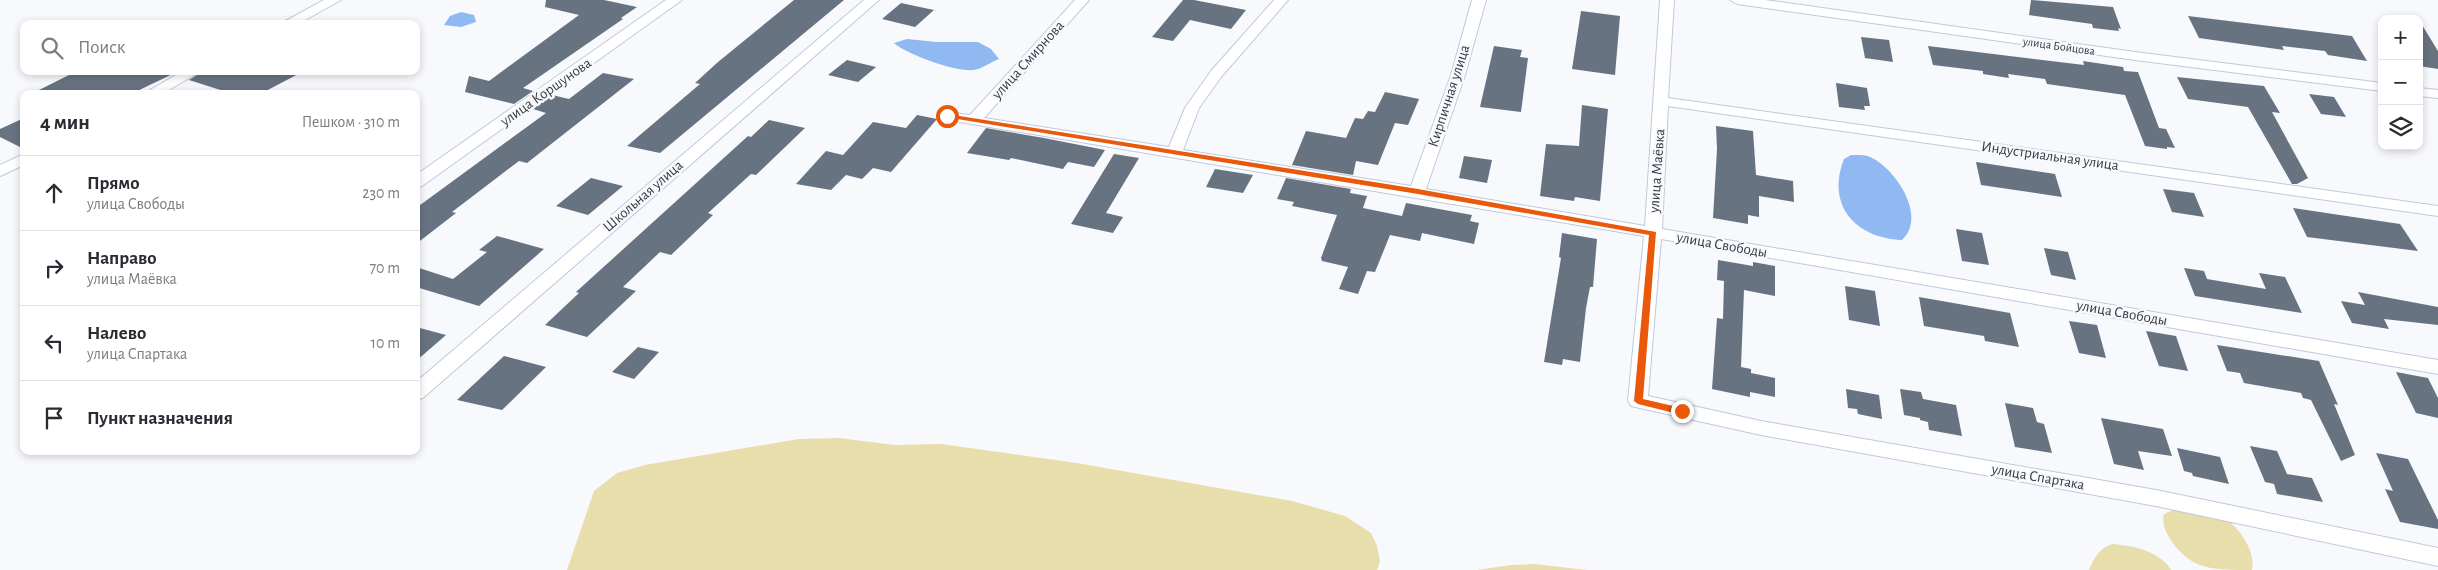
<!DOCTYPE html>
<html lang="ru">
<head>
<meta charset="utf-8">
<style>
  :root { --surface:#fff; --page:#f7f7f7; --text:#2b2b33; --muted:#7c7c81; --line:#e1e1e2 }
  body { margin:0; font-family:"Alegreya Sans",sans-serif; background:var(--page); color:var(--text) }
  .controls { position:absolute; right:15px; top:15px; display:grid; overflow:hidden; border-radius:10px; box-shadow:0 2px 8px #0003 }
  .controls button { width:45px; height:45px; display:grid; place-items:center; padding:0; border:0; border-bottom:1px solid var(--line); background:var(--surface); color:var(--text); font:25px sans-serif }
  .stop { position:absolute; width:15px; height:15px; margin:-11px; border:4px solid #ea580c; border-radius:50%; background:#fff }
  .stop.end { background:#ea580c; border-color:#fff; box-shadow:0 1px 5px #0008 }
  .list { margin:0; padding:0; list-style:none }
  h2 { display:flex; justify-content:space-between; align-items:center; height:65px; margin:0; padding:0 20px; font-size:21px }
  h2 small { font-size:16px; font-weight:400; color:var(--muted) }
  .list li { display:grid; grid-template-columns:32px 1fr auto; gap:15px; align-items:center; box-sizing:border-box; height:75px; padding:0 20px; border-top:1px solid var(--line) }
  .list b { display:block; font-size:19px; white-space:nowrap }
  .list p { margin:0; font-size:16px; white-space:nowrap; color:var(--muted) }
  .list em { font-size:16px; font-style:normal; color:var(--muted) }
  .icon { flex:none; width:28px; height:28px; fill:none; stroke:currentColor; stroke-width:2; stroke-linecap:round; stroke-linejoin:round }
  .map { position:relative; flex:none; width:2438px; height:570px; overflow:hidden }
  .search { position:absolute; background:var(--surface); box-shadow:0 2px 8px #0003; left:20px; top:20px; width:400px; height:55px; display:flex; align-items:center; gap:12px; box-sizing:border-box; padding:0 18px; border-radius:10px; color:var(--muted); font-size:19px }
  .panel { position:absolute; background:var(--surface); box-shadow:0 2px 8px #0003; left:20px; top:90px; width:400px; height:365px; border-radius:10px }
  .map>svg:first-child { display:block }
</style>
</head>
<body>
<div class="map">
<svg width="2438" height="570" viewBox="0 0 2438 570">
  <rect width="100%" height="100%" fill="#f7f9fd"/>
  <g fill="#e8deab">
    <path d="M839 438 894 445 941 444 1077 463 1292 501 1345 516 1371 533 1377 546 1380 561 1377 570H567L594 491 617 473 645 465 757 446 799 439Z"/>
    <path d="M2173 510C2183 511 2220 515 2227 520 2241 530 2256 553 2252 570 2211 570 2191 570 2170 539 2165 531 2162 523 2164 514Z"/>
    <path d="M2113 544C2135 546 2159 551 2171 570H2089C2093 558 2102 546 2113 544Z"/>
    <path d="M1535 564 1587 570H1477L1511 565Z"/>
  </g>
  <g fill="#90b8f1">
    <path d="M461 12 474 15 476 22 461 27 444 25 450 16Z"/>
    <path d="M907 39 937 42H978L991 49 999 59C991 62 982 69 974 70 955 72 908 55 894 43Z"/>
    <path d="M1851 155C1859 155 1867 154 1874 159 1897 172 1927 217 1902 240 1855 238 1826 205 1844 159Z"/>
  </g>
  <g fill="#687382">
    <path d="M546 0H604L637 7 621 18 623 19 523 88 533 91 514 104 465 92 469 76 489 81 579 15 545 7Z"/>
    <path d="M794 0H844L660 153 627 146 700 84 695 83 718 62Z"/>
    <path d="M1183 0H1194L1246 10 1231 29 1190 20 1173 41 1152 37Z"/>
    <path d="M2031 0 2113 7 2121 29 2118 28 2119 31 2093 28 2092 24 2029 15Z"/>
    <path d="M901 3 934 10 915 27 882 19Z"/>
    <path d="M1581 11 1620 16 1615 75 1572 69Z"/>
    <path d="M2188 16 2352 36 2367 61 2328 55 2325 51 2282 46 2284 50 2199 38Z"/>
    <path d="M2419 20 2438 51V69L2419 66Z"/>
    <path d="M1861 37 1889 40 1893 62 1865 58Z"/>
    <path d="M1494 46 1522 50 1520 57 1528 58 1521 112 1480 107Z"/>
    <path d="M1928 46 2084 65 2083 61 2123 67 2124 71 2138 72 2159 128 2166 129 2175 148 2167 147V149L2145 146 2125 95 2047 84 2045 79 2008 74 2009 78 1983 74V71L1933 65Z"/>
    <path d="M847 60 876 67 858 82 828 75Z"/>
    <path d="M77 71H179L131 94H31Z"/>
    <path d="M203 71H304L260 94H233L189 80Z"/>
    <path d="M603 73 634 79 527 163 519 161 452 212 456 213 416 244V208L546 113 533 109 552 95 569 99Z"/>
    <path d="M2177 77 2264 86 2280 113 2272 112 2308 178 2297 184H2292L2248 107 2188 99Z"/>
    <path d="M1836 83 1867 88 1870 106H1864L1865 110 1839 107Z"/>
    <path d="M1385 92 1419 99 1408 125 1395 123 1378 165 1356 161 1353 175 1292 165 1306 131 1346 138 1355 118 1363 119 1368 111 1375 112Z"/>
    <path d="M2309 94 2334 97 2346 117 2321 114Z"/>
    <path d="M1582 105 1608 109 1600 201 1575 197 1574 201 1540 196 1546 144 1579 146Z"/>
    <path d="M917 115 937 119 891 172 873 168 862 179 846 175 831 190 796 184 826 151 843 155 873 122 906 128Z"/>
    <path d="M24 118V149L0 137V129Z"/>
    <path d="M769 120 805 128 756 175 751 174 708 213 713 215 671 255 660 252 623 287 636 291 587 337 545 325 579 293 576 292 748 136 751 137Z"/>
    <path d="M1716 126 1753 131 1756 175 1793 181 1794 202 1759 196V217L1748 215V224L1713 218 1717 149Z"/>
    <path d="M986 128 1044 138 1105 150 1094 167 1068 162 1063 169 1011 158 1009 160 967 153Z"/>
    <path d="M1114 154 1139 158 1106 213 1123 217 1113 233 1071 224Z"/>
    <path d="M1464 156 1492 160 1487 183 1459 178Z"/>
    <path d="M1976 162 2055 174 2062 197 1981 185Z"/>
    <path d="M1215 169 1253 175 1243 193 1206 187Z"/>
    <path d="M591 178 623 186 588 215 556 206Z"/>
    <path d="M1286 178 1351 189 1350 193 1367 196 1363 208 1402 216 1406 203 1472 215 1470 221 1479 223 1474 244 1422 233 1420 241 1390 235 1375 272 1367 271 1358 294 1339 289 1348 267 1322 261 1321 258 1337 215 1292 206 1294 202 1277 199Z"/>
    <path d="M2163 189 2194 193 2204 217 2172 212Z"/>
    <path d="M2293 208 2400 224 2418 251 2307 237Z"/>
    <path d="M1956 229 1982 233 1989 265 1962 261Z"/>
    <path d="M1562 233 1597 239 1593 287H1590L1586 308 1580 362 1563 359 1562 365 1544 362 1561 258 1559 257Z"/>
    <path d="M497 236 544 249 479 306 416 287V267L453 279 487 252 479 250Z"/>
    <path d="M2044 248 2068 252 2076 280 2051 275Z"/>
    <path d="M1718 260 1753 266V262L1775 266V296L1744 290 1741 367 1751 369V373L1775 378V397L1750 392V397L1712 389 1717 318 1723 319 1724 281 1717 280Z"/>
    <path d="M2184 268 2204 271 2207 279 2266 289 2259 273 2285 277 2302 313 2195 296Z"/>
    <path d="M1845 286 1875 291 1880 326 1849 320Z"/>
    <path d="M2358 292 2438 307V325L2384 319 2389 329 2352 323 2341 301 2365 305Z"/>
    <path d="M1919 297 2010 313 2019 347 1985 341 1984 336 1924 326Z"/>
    <path d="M2069 321 2097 325 2106 358 2079 353Z"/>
    <path d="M416 327 446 335 416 361Z"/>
    <path d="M2146 331 2176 336 2188 371 2159 366Z"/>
    <path d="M2217 345 2319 361 2338 405 2334 404 2355 455 2341 461 2311 400 2303 398 2301 393 2244 383 2240 373 2227 371Z"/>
    <path d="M638 347 659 352 634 379 612 372Z"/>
    <path d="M504 356 546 367 502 410 457 400Z"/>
    <path d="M2396 372 2428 378 2438 398V418L2416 413Z"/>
    <path d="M1846 389 1879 395 1882 419 1858 414 1857 409 1848 408Z"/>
    <path d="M1900 389 1921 392 1923 399 1956 405 1962 436 1929 430 1928 422 1920 420V418L1904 415Z"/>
    <path d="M2005 403 2033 408 2037 422 2044 424 2052 453 2015 447Z"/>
    <path d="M2101 418 2163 429 2172 456 2138 451 2144 470 2114 464Z"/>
    <path d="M2250 446 2277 451 2287 474 2312 478 2323 502 2277 494 2274 484 2265 482Z"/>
    <path d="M2177 448 2220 457 2229 484 2193 476 2192 473 2184 471Z"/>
    <path d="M2376 453 2408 459 2438 520V529L2400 522 2385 489 2393 491Z"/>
  </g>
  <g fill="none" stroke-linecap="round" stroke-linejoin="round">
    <g stroke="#becadb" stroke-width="2">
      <g id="street">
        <path d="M324 0H341L298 24H280Z"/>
        <path d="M666 0H682L422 186 416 188V175Z"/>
        <path d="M864 0H879L423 398 416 400V382Z"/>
        <path d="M1075 0H1089L984 118 1169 147 1185 108 1211 71 1274 0H1288L1221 77 1199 108 1183 150 1411 186 1451 75 1472 0H1486L1465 75 1426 189 1645 226 1660 0H1674L1668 98 2438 206V216L1668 106 1662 229 2438 360V374L1661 239 1648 396 1761 421 2156 490 2438 548V566L2156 506 1761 435 1631 406 1628 401 1644 236 942 119 940 116 947 112 970 115Z"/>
        <path d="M1730 0H1765L2135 52 2382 83V91L2135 60 1737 4Z"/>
        <path d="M183 71H201L162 94H143Z"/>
        <path d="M2419 88 2438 90V98L2419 96Z"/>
        <path d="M24 154V165L0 176V165Z"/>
      </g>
    </g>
    <use href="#street" fill="#fff" fill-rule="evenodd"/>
  </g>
  <path fill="#ea580c" d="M947 114 1418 189 1656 232 1643 399 1682 408 1686 411 1682 415 1638 404 1634 401 1649 235 1418 194 945 117Z"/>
  <g text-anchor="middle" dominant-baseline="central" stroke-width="5" stroke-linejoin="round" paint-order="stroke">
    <g font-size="12" fill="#363a41" stroke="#f7f9fd">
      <text transform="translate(2059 46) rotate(8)">улица Бойцова</text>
    </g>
    <g font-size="15" fill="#363a41" stroke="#f7f9fd">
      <text transform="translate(1028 60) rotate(-48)">улица Смирнова</text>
      <text transform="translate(546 92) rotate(-35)">улица Коршунова</text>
      <text transform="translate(1449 96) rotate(-72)">Кирпичная улица</text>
      <text transform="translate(2050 156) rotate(8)">Индустриальная улица</text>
      <text transform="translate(1657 171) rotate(-86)">улица Маёвка</text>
      <text transform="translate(643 196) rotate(-41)">Школьная улица</text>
      <text transform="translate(1722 245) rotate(10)">улица Свободы</text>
      <text transform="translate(2122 313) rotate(10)">улица Свободы</text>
      <text transform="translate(2038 477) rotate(10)">улица Спартака</text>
    </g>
  </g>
</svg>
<div class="controls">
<button>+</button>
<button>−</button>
<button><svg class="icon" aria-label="layers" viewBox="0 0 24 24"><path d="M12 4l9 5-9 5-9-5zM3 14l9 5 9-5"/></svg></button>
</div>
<div class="stop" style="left:947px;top:116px"></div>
<div class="stop end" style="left:1682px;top:411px"></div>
<div class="search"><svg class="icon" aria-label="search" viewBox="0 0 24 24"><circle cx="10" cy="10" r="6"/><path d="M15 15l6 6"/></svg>Поиск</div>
<section class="panel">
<h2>4 мин<small>Пешком · 310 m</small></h2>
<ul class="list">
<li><svg class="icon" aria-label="ahead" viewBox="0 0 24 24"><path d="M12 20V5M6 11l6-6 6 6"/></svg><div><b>Прямо</b><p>улица Свободы</p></div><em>230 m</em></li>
<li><svg class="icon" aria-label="right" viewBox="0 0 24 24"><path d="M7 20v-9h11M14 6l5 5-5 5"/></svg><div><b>Направо</b><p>улица Маёвка</p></div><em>70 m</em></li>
<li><svg class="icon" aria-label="left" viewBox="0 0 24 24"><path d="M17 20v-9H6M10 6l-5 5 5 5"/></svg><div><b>Налево</b><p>улица Спартака</p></div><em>10 m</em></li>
<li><svg class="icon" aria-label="arrive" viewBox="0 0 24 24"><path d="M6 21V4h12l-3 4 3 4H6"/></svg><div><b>Пункт назначения</b></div></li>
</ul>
</section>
</div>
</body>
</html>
